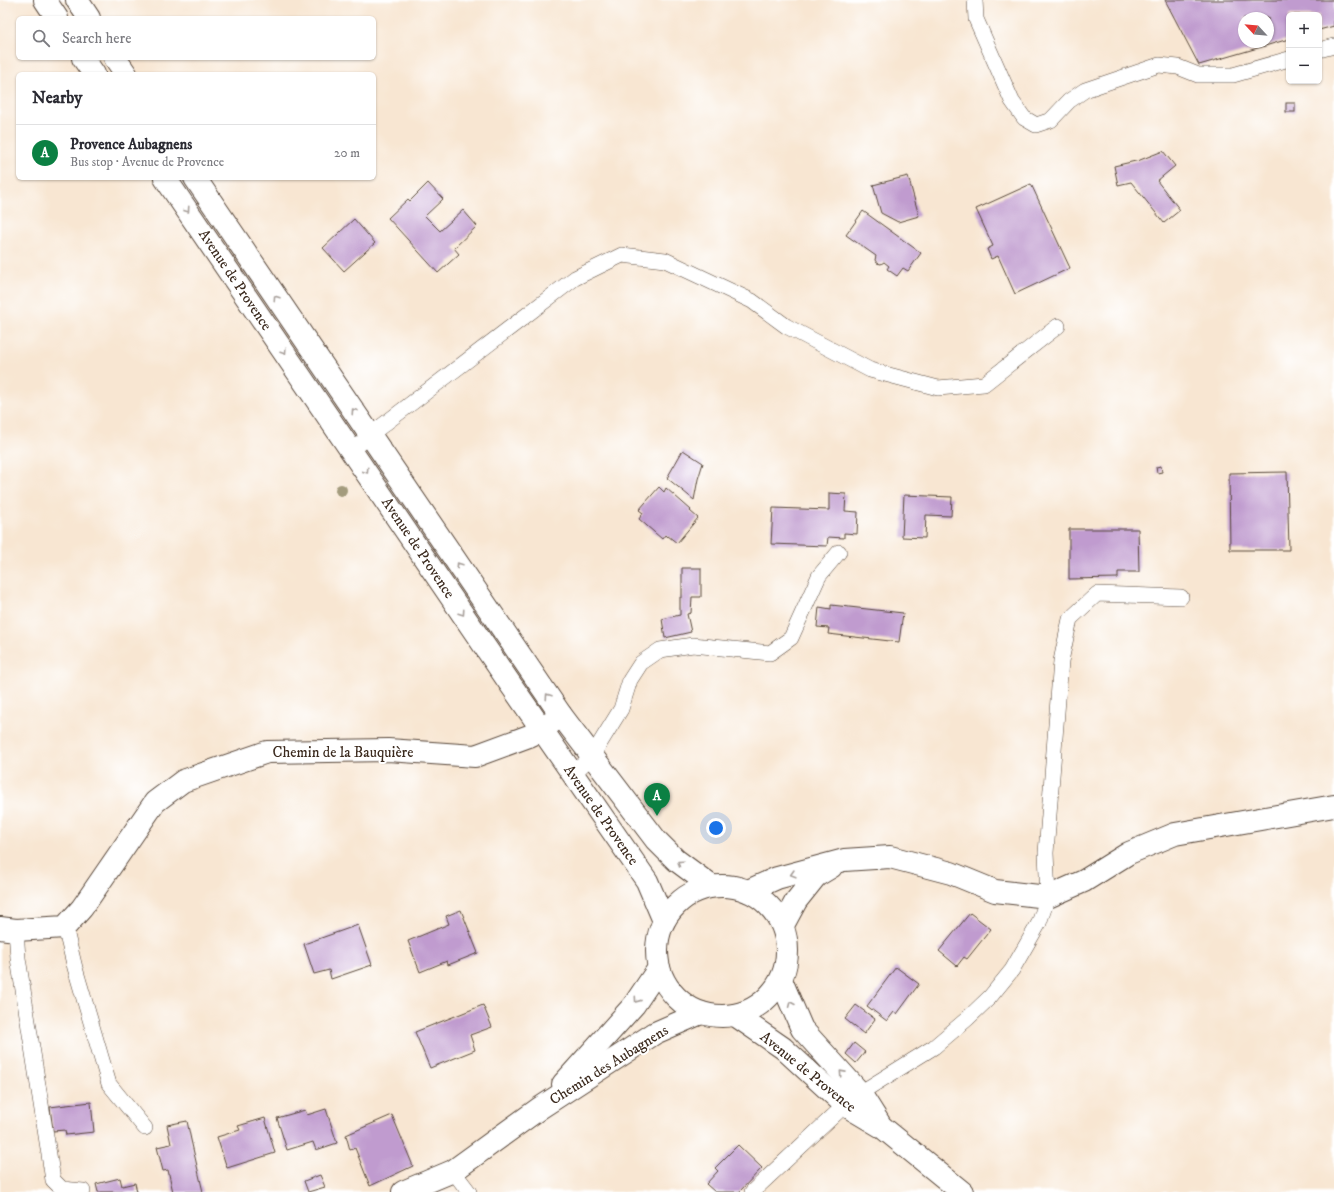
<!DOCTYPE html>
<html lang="en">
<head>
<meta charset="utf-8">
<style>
  :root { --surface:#fff; --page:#f2f2f3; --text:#2b2b33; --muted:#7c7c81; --line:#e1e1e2; --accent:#0b8043 }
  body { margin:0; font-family:"IM FELL DW Pica",serif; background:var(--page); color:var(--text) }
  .controls { position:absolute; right:12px; top:12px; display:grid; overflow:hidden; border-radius:6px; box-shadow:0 1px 3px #0004 }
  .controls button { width:36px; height:36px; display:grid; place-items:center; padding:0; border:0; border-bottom:1px solid var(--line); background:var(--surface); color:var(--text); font:20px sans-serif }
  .compass { position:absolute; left:1238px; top:12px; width:36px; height:36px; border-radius:50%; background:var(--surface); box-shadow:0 1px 3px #0004; rotate:296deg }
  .you { position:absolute; left:716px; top:828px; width:14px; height:14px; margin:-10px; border:3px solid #fff; border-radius:50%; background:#1a73e8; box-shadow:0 0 0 6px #1a73e833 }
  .badge { display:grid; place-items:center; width:26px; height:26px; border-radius:50%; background:var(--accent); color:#fff; font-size:13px; font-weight:700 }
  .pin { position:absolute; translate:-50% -33px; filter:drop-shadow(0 1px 2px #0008) }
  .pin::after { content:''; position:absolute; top:21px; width:14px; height:12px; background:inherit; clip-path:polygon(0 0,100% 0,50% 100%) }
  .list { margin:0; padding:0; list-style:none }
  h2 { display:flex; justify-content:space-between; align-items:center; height:52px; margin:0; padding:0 16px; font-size:17px }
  h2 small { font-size:13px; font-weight:400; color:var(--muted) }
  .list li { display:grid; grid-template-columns:26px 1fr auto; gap:12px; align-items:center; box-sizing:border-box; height:56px; padding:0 16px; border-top:1px solid var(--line) }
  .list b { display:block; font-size:15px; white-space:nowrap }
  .list p { margin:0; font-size:13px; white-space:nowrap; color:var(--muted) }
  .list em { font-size:13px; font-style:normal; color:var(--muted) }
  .icon { flex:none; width:22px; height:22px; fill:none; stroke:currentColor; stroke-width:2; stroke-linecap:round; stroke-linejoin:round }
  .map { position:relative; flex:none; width:1334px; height:1192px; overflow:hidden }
  .search { position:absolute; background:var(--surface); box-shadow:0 1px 3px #0004; left:16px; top:16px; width:360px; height:44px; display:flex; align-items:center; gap:10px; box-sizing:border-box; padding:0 14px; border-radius:6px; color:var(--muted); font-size:15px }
  .panel { position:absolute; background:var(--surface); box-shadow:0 1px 3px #0004; left:16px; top:72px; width:360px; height:108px; border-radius:6px }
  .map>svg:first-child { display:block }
</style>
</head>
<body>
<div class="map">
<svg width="1334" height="1192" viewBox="0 0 1334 1192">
  <rect width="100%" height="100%" fill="#fff"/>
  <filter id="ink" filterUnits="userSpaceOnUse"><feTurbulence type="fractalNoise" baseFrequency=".025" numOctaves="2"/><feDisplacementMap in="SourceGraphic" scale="8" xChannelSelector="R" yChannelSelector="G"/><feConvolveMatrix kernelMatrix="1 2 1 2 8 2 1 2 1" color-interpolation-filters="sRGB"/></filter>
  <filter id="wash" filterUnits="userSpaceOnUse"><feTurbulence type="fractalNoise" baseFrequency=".012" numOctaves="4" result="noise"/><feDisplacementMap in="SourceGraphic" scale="16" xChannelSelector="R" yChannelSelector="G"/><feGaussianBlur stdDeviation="0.9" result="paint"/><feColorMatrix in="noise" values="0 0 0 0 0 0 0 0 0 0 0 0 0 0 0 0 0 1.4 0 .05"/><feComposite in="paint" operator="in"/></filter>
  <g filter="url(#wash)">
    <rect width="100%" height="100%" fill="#f8e6d2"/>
    <g id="blocks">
      <g fill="#c09bcf" fill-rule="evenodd">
        <path d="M1165 0H1334V26L1319 30V15H1289V39L1199 65ZM1244 18H1268V42H1244Z"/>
        <rect x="1286" y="103" width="9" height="9"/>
        <path d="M1163 151 1175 166 1157 181 1180 210 1164 223 1131 182 1118 185 1114 166 1140 160Z"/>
        <path d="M908 176 919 216 898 222 881 213 873 185Z"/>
        <path d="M428 183 443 199 425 216 440 231 463 210 477 226 454 248 459 254 438 273 388 218 408 199 410 201Z"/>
        <path d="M1031 184 1070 268 1015 294 998 256 991 259 987 249 993 246 976 209Z"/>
        <path d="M863 211 921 253 908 271 903 268 897 276 887 269 889 266 884 262 881 264 877 263 875 260 876 256 846 235Z"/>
        <path d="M354 219 375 243 344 271 323 248Z"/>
        <path d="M683 450 703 463 698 479 694 500 667 478Z"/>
        <path d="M1161 466 1162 472 1157 473 1156 467Z"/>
        <path d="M1287 472 1289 550H1230L1229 473Z"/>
        <path d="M659 487 664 492 666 488 691 510 690 511 698 518 677 543 668 536 667 537 665 535 662 539 639 519 643 513 639 510Z"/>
        <path d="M829 493 846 494 845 511 858 512 857 534 844 533V538L828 537 827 546 771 544 773 508 829 510Z"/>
        <path d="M904 495 952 497 951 516 926 515 925 538 902 537Z"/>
        <path d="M1069 529H1138L1139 572H1118V578L1069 579Z"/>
        <path d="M682 568H701V597H692L691 613 687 614 691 632 665 638 662 619 680 615V597H682Z"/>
        <path d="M831 605 903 613 899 642 828 634 829 628 817 627 819 607 831 609Z"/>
        <path d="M461 910 478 953 448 965 447 961 420 972 408 941 449 924 446 916Z"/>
        <path d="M970 913 991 929 967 959 964 957 957 966 939 951Z"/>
        <path d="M358 925 372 965 331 979 329 970 314 974 304 944Z"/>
        <path d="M896 967 919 984 897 1014 894 1012 887 1021 867 1006Z"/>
        <path d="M483 1005 492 1027 470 1035 475 1050 430 1068 415 1032Z"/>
        <path d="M856 1005 875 1019 864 1034 845 1019Z"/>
        <path d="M854 1043 865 1052 856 1063 846 1054Z"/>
        <path d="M91 1102 94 1132 66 1135 65 1130 53 1131 50 1107Z"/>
        <path d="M326 1109 337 1143 316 1150 313 1142 287 1150 277 1118 305 1110 307 1115Z"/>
        <path d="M392 1115 413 1166 370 1186 355 1148 350 1150 346 1135Z"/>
        <path d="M265 1118 275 1153 227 1168 217 1137 240 1130 238 1126Z"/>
        <path d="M187 1121 191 1140 203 1192H173L168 1170 163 1171 157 1147 171 1144 167 1125Z"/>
        <path d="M738 1145 762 1168 739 1192H715L706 1184 718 1171 715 1168Z"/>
        <path d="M320 1175 325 1187 308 1192 304 1181Z"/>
        <path d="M120 1178 122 1186 135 1183 137 1192H98L96 1184Z"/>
      </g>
    </g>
  </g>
  <g filter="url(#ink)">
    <use href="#blocks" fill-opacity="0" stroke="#574639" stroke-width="1"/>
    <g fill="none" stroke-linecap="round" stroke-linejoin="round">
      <g stroke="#574639" stroke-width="16">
        <g id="lane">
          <path d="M975 0 976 19 1012 101 1024 118 1036 125 1051 120 1069 101 1085 90 1159 65 1178 67 1198 75H1233L1289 59"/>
          <path d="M1319 50 1334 46"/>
          <path d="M352 451 370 435 575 278 622 255 665 260 752 301 786 326 870 370 938 388 984 384 1058 326"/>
          <path d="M573 774 592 756 621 709 630 680 641 663 660 650 693 645 770 653 791 638 819 576 839 552"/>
          <path d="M65 927 75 968 109 1084 145 1128"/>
          <path d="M16 930 18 958 53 1180 62 1189 83 1191"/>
          <path d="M860 1093 934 1047 967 1019 990 997 1012 970 1039 923 1048 897 1046 853 1061 661 1070 619 1097 594 1181 597"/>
          <path d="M453 1171 469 1192"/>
          <path d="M752 1192 845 1105"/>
        </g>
      </g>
      <g stroke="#574639" stroke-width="24">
        <g id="street">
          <path d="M748 891 777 878 844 860 890 857 951 873 995 891 1048 897 1084 881 1129 853 1175 834 1334 806"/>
          <path d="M783 925 796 901 816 876 831 867"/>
          <path d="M0 928 16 930 65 927 82 908 155 802 183 781 267 752 388 750 475 756 529 736 542 730 561 715"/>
        </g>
      </g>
      <g stroke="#574639" stroke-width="24">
        <g id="secondary">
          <path d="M45 0 57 18"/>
          <path d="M77 0 89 18"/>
          <path d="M83 58 94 74"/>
          <path d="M115 58 126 74"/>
          <path d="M165 178 511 685 647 881 664 921"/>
          <path d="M195 178 561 715 656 840 676 860 711 886"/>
          <circle cx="722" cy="951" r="65"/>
          <path d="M781 980 802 1029 860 1093 879 1123"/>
          <path d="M735 1015 783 1048 845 1105 882 1127 962 1192"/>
          <path d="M563 1084 634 1005 659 968"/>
          <path d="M403 1192 453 1171 540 1108 655 1033 701 1013"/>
        </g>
      </g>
      <use href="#lane" stroke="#fff" stroke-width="15"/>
      <use href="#street" stroke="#fff" stroke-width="22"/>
      <use href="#secondary" stroke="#fff" stroke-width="22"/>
    </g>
    <circle fill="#a39b7d" cx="341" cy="490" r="6"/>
    <defs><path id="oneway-chevron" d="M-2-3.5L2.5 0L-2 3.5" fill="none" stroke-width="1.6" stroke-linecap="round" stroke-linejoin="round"/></defs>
    <g stroke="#a79f9a">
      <use href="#oneway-chevron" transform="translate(187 210) rotate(56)"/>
      <use href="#oneway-chevron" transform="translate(276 298) rotate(-124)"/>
      <use href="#oneway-chevron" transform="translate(284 352) rotate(56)"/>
      <use href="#oneway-chevron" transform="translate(354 411) rotate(-124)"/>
      <use href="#oneway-chevron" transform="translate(366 471) rotate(56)"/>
      <use href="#oneway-chevron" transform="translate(459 565) rotate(-124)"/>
      <use href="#oneway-chevron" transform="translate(462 613) rotate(56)"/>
      <use href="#oneway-chevron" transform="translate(548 696) rotate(-124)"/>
      <use href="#oneway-chevron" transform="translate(680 863) rotate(-143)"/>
      <use href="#oneway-chevron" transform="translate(793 874) rotate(164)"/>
      <use href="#oneway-chevron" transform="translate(637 1000) rotate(125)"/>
      <use href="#oneway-chevron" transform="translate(791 1004) rotate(-113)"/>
      <use href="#oneway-chevron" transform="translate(842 1073) rotate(-132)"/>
    </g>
  </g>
  <g text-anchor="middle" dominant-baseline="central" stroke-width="4" stroke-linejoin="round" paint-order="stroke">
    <g font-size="15" fill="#3b2a1e" stroke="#fff">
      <text transform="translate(235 280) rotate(56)">Avenue de Provence</text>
      <text transform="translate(418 548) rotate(56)">Avenue de Provence</text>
      <text x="343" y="752">Chemin de la Bauquière</text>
      <text transform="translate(601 815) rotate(55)">Avenue de Provence</text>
      <text transform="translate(609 1065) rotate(-32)">Chemin des Aubagnens</text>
      <text transform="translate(808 1072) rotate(39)">Avenue de Provence</text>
    </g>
  </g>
</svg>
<div class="controls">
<button>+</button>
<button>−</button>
</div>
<svg class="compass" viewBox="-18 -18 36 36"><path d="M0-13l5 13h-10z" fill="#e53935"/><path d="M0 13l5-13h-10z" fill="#7c7c81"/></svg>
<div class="you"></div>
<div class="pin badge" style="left:657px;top:816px">A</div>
<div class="search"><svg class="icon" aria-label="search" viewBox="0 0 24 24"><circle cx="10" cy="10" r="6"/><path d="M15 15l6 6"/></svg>Search here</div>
<section class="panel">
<h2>Nearby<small></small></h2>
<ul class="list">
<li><span class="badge">A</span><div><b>Provence Aubagnens</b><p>Bus stop · Avenue de Provence</p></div><em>20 m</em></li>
</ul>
</section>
</div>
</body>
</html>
